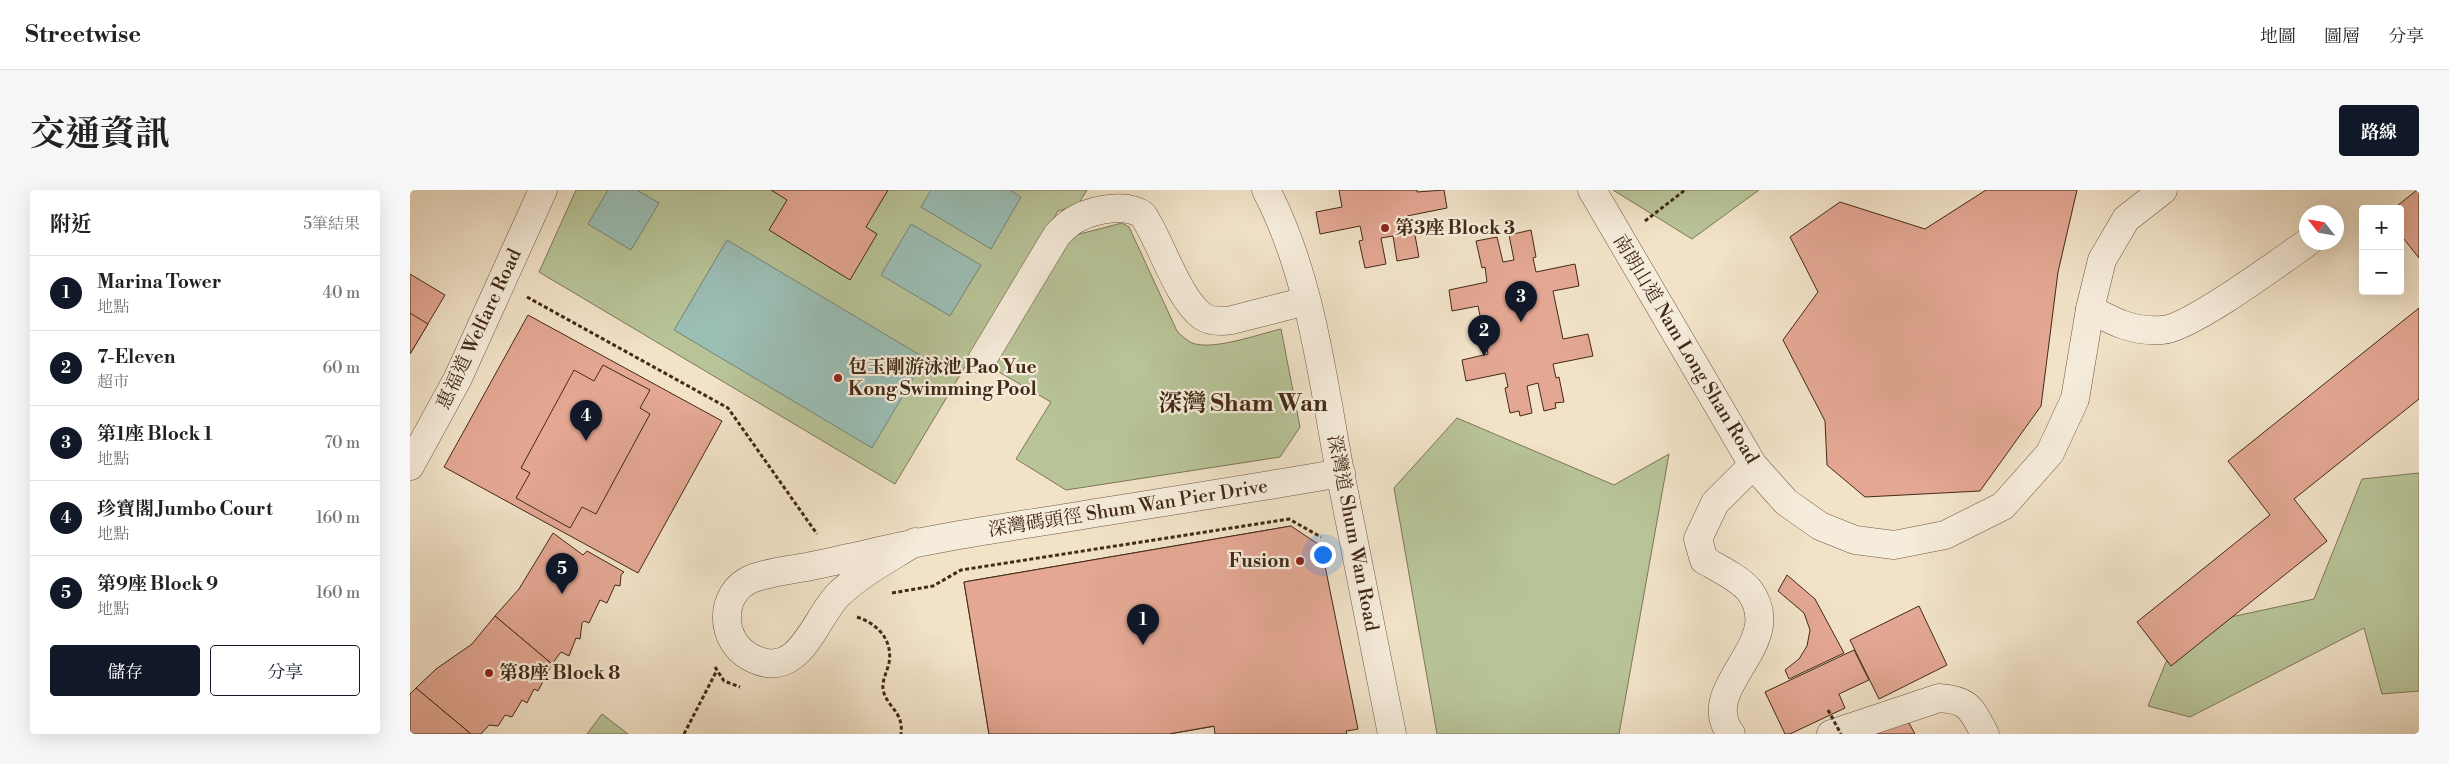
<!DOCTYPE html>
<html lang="zh-TW">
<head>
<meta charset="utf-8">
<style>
  :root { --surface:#fff; --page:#f6f6f6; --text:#222; --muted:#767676; --line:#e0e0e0; --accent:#111827 }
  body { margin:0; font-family:"Libre Bodoni","Noto Serif TC",serif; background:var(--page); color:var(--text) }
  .controls { position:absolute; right:15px; top:15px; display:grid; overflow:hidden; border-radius:5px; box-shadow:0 5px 20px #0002 }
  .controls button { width:45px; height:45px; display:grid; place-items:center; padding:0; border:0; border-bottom:1px solid var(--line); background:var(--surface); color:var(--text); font:25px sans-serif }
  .compass { position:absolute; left:1889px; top:15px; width:45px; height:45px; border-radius:50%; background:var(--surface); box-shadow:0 5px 20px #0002; rotate:301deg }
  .you { position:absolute; left:912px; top:364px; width:18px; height:18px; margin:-12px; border:4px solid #fff; border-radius:50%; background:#1a73e8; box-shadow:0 0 0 8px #1a73e833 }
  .badge { display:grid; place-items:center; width:32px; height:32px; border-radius:50%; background:var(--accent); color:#fff; font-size:16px; font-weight:700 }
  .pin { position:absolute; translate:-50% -41px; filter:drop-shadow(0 1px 2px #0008) }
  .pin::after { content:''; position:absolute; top:26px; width:18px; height:15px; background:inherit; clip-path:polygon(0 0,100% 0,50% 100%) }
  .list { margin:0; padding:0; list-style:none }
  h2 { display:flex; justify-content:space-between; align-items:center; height:65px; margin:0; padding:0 20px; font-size:21px }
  h2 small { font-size:16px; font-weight:400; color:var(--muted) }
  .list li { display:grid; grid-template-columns:32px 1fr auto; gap:15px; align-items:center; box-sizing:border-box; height:75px; padding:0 20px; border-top:1px solid var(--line) }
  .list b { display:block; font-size:19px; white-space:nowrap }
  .list p { margin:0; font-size:16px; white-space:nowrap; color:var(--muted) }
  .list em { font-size:16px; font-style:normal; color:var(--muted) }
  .actions { display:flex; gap:10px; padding:15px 20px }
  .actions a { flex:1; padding:11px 0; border:1px solid var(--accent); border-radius:5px; text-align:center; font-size:18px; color:var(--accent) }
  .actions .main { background:var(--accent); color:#fff }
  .map { position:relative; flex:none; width:2009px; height:544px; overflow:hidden; border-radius:5px }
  header { display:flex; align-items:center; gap:30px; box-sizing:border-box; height:70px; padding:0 25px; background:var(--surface); border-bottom:1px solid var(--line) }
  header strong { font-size:24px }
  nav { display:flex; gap:28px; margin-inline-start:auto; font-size:18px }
  .intro { display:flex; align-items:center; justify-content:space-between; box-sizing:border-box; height:120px; padding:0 30px }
  h1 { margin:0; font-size:35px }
  .button { padding:12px 22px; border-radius:5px; background:var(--accent); color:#fff; font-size:18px; font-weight:700 }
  main { display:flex; gap:30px; padding:0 30px }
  aside { flex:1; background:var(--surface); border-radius:5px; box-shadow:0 5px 20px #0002 }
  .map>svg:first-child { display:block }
</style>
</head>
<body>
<header>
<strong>Streetwise</strong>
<nav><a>地圖</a><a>圖層</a><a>分享</a></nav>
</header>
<div class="intro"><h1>交通資訊</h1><a class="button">路線</a></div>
<main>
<aside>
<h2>附近<small>5筆結果</small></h2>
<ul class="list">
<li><span class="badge">1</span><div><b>Marina Tower</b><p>地點</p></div><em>40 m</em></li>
<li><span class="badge">2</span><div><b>7-Eleven</b><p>超市</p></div><em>60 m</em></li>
<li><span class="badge">3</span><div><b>第1座 Block 1</b><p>地點</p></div><em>70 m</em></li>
<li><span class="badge">4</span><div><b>珍寶閣 Jumbo Court</b><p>地點</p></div><em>160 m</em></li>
<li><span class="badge">5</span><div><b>第9座 Block 9</b><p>地點</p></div><em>160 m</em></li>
</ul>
<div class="actions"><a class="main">儲存</a><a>分享</a></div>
</aside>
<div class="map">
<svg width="2009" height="544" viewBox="0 0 2009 544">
  <rect width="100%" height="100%" fill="#f1e2c8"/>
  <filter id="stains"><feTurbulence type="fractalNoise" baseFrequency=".004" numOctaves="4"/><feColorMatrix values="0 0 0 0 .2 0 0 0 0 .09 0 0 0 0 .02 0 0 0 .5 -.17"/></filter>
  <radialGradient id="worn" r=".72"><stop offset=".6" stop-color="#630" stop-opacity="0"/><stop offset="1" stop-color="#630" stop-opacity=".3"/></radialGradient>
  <g fill="#b8c498" stroke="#7d7756">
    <path d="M166 0H677L667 16 648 21 485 294 129 82Z"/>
    <path d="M1203 0H1349L1282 49Z"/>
    <path d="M712 33 719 37 767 141C772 146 776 150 782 153 803 161 849 144 871 139L890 237 870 267 656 300 606 269 641 212 582 178 662 46Z"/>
    <path d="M1047 228 1204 295 1259 264 1209 544H1027L984 298Z"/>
    <path d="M2009 283V501L1972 504 1954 438 1780 527 1738 516 1770 438 1904 409 1952 289Z"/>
    <path d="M192 524 218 544H177Z"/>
  </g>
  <g fill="#9bbeb5" stroke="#778375">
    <path d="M198 0H227L249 13 221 60 178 34Z"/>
    <path d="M521 0H600L611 7 581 59 511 17Z"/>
    <path d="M501 34 571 75 540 126 471 85Z"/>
    <path d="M317 50 515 168 462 258 264 140Z"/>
  </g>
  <g fill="#e3a793" stroke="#422a15">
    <path d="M361 0H478L456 37 467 44 440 90 359 40 377 10Z"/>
    <path d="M929 0H1007V2L1034 0 1037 18 997 26 1000 40H1004L1009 67 987 71 983 46 971 48 976 74 955 78 949 51 953 50 950 36 910 44 906 22 932 17Z"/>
    <path d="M1576 0H1667L1648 82 1631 216 1570 301 1455 307 1417 275 1415 231 1373 150 1408 102 1380 47 1430 12 1515 39Z"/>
    <path d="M2007 0H2009V68L1990 44V19H1983Z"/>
    <path d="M1121 40 1126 67 1123 68 1126 82 1165 74 1169 96 1143 101 1153 149 1178 144 1183 166 1143 174 1146 188 1149 187 1154 212 1145 213 1146 218 1134 221 1128 193 1117 196 1122 223 1110 226 1109 221 1100 223 1095 198 1098 197 1095 183 1056 191 1052 170 1078 164 1068 116 1042 121 1039 100 1077 92 1075 77 1072 78 1066 51 1087 47 1093 72 1104 70 1099 45Z"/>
    <path d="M0 84 35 105 0 164Z"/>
    <path d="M2009 118V209L1884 309 1917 351 1761 476 1727 432 1860 325 1818 271Z"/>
    <path d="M0 123 18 134 0 164Z"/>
    <path d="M118 125 312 231 228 383 34 277Z"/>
    <path d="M193 175 240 200 230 218 240 224 186 324 172 317 160 338 106 308 120 283 111 278 164 180 184 191Z"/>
    <path d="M881 336 911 518 759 544H579L554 392Z"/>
    <path d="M881 336 911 356 948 539 936 541 937 544H805L804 536 759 544H579L554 392Z"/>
    <path d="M143 343 173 365 177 361 214 382 211 385 210 396 205 395 197 413 190 410 179 433 174 431 172 433 170 449 166 448 159 466 151 462 142 474 85 426 109 399Z"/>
    <path d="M1377 385 1405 409 1434 463 1379 489 1375 480 1389 469 1397 456 1400 440 1394 423 1368 401Z"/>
    <path d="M1509 416 1537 475 1469 509 1440 450Z"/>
    <path d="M85 426 142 474 128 501 124 499 117 513 112 510 102 527 95 525 88 536 79 535 71 544H61L6 498 26 479 62 454Z"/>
    <path d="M1444 460 1459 490 1429 504 1435 518 1380 544H1375L1355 502Z"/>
    <path d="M6 498 61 544H0V504Z"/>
    <path d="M1495 526 1505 544H1460Z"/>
  </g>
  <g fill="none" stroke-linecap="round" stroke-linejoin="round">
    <g stroke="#6e5842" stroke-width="29">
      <g id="minor">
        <path d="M856 0C900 84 912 184 929 277 946 366 964 455 982 544"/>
        <path d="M1182 0 1343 275 1376 312 1410 336 1445 350 1484 355 1535 345 1593 316 1640 263 1665 209 1680 119 1692 70 1716 29 1753 0"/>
        <path d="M1680 119C1704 132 1723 142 1752 140 1779 139 1871 71 1898 52"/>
        <path d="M572 170 647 45C653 39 659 32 668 28 685 19 717 13 733 25 751 52 767 107 792 126 801 132 811 132 822 130L896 111"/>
        <path d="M0 276 48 188 133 0"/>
        <path d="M505 352C480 368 451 383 429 404 404 428 390 494 340 467 310 451 308 404 341 389 356 383 373 381 390 378 409 375 428 370 448 366 516 349 585 339 655 328 747 313 839 299 931 283"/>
        <path d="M1321 544C1285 496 1380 454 1339 400 1329 388 1308 378 1294 370L1288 349 1305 313 1343 275"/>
        <path d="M1421 544 1529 508C1560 510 1561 519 1575 544"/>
      </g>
    </g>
    <g stroke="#422a15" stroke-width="3" stroke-dasharray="4 2.5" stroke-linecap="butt">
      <path d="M1235 31 1275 0"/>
      <path d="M117 107 318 218 407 344"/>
      <path d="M482 403 523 396 551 380 879 329 911 347"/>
      <path d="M447 427C468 434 483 450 479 473 477 482 472 490 473 499 476 517 494 521 491 544"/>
      <path d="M305 477 314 491 330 497"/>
      <path d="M274 544 306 482"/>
    </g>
    <use href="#minor" stroke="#f6ecdb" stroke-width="28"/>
    <path stroke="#422a15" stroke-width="3" stroke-dasharray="4 2.5" stroke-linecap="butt" d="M1418 520 1431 544"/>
  </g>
  <g fill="#8f2418" stroke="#f6ecdb" stroke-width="2">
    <circle cx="975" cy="38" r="5"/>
    <circle cx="428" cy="188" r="5"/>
    <circle cx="890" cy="371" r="5"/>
    <circle cx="79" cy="483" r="5"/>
  </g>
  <g text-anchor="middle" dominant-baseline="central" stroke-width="4.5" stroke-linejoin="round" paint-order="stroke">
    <g font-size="19" font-weight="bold" fill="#422a15" stroke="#f6ecdb" text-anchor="start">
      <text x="985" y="38">第3座 Block 3</text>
      <text x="438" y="177">包玉剛游泳池 Pao Yue<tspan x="438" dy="22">Kong Swimming Pool</tspan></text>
      <text x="880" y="371" text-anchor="end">Fusion</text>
      <text x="89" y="483">第8座 Block 8</text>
    </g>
    <g font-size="19" fill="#422a15" stroke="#f6ecdb">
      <text transform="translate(69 139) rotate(-65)">惠福道 Welfare Road</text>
      <text transform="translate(1276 159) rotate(59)">南朗山道 Nam Long Shan Road</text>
      <text transform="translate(718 318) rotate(-9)">深灣碼頭徑 Shum Wan Pier Drive</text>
      <text transform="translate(943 343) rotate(79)">深灣道 Shum Wan Road</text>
    </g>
    <g font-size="24" font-weight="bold" fill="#422a15" stroke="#f6ecdb">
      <text x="833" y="214">深灣 Sham Wan</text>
    </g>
  </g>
  <rect width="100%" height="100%" filter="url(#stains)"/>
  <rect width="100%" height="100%" fill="url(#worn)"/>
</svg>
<div class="controls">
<button>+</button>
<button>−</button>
</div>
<svg class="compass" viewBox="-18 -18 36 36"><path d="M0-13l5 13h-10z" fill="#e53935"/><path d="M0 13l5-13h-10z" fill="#767676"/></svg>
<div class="you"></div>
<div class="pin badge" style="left:733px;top:455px">1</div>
<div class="pin badge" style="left:1074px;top:166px">2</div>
<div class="pin badge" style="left:1111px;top:132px">3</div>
<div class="pin badge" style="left:176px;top:251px">4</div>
<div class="pin badge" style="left:152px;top:404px">5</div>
</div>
</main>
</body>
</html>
